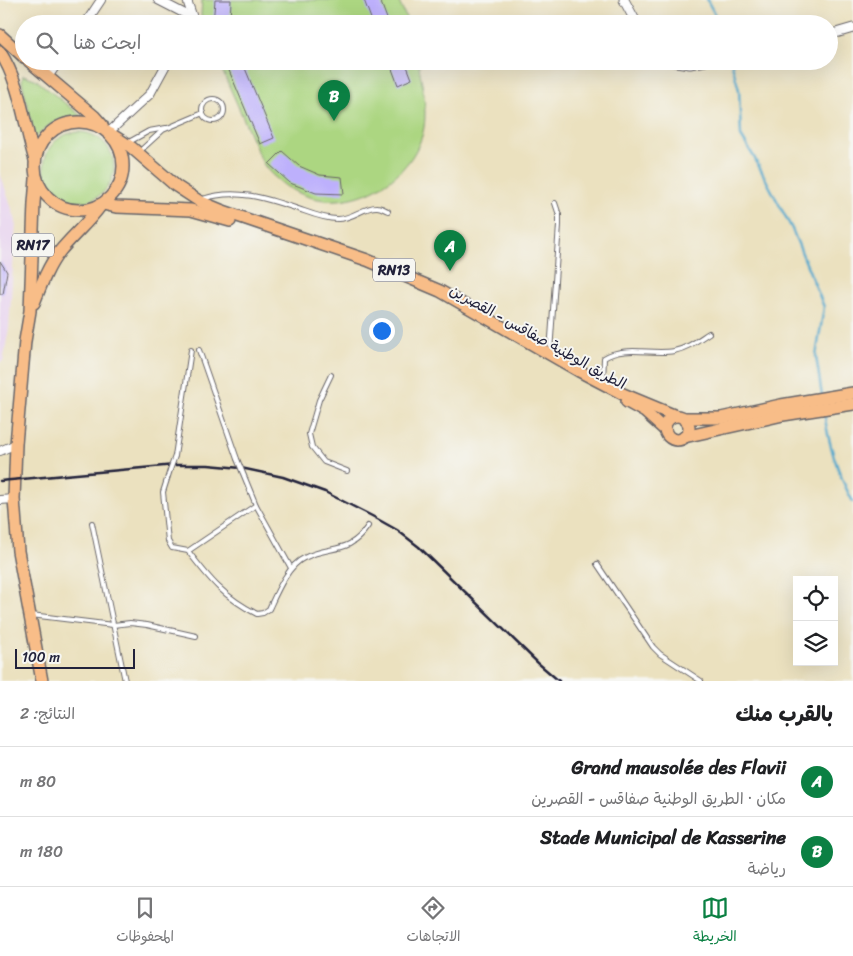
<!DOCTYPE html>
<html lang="ar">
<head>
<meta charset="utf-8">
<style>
  :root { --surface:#fff; --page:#f6f6f6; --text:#202124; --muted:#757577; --line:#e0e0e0; --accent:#0b8043 }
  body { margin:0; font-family:Sriracha,"Playpen Sans Arabic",sans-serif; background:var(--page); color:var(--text); direction:rtl }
  .controls { position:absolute; right:15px; bottom:15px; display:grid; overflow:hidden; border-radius:0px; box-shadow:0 5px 20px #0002 }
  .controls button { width:45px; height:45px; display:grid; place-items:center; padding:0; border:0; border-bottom:1px solid var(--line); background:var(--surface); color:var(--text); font:25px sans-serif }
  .scale { position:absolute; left:15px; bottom:12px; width:120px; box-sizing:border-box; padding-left:5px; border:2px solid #22223b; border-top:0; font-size:14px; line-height:18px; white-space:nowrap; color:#22223b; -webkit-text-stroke:4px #f6f6f2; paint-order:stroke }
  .you { position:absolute; left:381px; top:330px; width:18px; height:18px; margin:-12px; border:4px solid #fff; border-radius:50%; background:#1a73e8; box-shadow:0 0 0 8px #1a73e833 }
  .badge { display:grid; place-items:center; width:32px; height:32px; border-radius:50%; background:var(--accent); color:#fff; font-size:16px; font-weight:700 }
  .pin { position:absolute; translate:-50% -41px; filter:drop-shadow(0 1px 2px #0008) }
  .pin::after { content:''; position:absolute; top:26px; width:18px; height:15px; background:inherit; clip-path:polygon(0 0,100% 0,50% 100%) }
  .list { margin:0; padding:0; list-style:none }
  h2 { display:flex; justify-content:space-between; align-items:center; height:65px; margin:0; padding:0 20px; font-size:21px }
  h2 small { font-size:16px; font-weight:400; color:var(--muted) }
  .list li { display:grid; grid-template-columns:32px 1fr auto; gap:15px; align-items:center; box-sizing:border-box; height:70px; padding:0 20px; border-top:1px solid var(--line) }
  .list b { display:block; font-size:19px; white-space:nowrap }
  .list p { margin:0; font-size:16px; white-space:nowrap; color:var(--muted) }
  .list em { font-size:16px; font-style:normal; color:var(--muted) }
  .icon { flex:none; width:28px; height:28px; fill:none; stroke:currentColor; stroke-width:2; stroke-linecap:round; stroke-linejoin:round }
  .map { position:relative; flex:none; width:853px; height:681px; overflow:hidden; direction:ltr }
  .search { position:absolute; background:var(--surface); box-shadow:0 5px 20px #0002; left:15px; right:15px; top:15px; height:55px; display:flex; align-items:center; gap:12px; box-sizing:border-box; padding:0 18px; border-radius:28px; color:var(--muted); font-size:19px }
  .sheet { height:205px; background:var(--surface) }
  nav { display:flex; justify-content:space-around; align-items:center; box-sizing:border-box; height:70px; border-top:1px solid var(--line); background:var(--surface); font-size:14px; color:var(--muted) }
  nav a { display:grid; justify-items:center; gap:2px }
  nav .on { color:var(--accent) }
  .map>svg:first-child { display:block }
</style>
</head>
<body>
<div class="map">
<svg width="853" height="681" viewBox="0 0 853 681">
  <rect width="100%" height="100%" fill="#f6f6f2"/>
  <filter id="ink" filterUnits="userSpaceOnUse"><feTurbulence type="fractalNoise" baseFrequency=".02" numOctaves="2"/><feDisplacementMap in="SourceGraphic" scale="10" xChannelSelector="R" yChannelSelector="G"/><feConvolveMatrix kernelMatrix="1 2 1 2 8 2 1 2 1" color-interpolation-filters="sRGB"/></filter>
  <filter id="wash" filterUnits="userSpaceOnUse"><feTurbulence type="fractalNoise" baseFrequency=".0096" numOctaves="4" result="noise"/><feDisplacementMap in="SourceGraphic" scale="20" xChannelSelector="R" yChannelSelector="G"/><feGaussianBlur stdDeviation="1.12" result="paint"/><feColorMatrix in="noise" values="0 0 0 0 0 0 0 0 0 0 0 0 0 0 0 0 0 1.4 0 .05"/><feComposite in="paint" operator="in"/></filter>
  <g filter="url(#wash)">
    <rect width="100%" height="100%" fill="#ebe1bf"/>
    <path fill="#e7d2ef" d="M0 173 16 221 9 328 3 361 0 362Z"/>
    <g fill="#acd681" stroke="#677c5e">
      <path d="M202 0H398L409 24H204L201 15Z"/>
      <path d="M218 61H418C422 84 429 113 422 136 407 184 346 215 299 193 294 190 287 188 283 184 277 179 268 172 264 165 258 156 255 144 250 134 240 110 229 86 218 61Z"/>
      <path d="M23 75 35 79 81 116C58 119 52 121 35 138L22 82Z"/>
      <circle cx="79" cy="167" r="35"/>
    </g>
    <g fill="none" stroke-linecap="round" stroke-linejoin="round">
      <g stroke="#50a8cd" stroke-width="2.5">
        <path d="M707 0 720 24"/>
        <path d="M731 61 739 90 741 136 754 157 792 229 824 307 816 356 822 396"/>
        <path d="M824 411C828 443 838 474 853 502"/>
      </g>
    </g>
    <g id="blocks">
      <g fill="#bdb0fc">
        <path d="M215 0H231L230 24H213Z"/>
        <path d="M364 0H380L389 24H373Z"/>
        <path d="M225 61H242L274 138 260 144Z"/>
        <path d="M389 61H405L412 79 398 85Z"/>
        <path d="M282 151 299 166 320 175 342 177 344 194 316 193 290 183 269 164Z"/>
        <path d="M0 261 7 272 3 294H0Z"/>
      </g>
    </g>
  </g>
  <g filter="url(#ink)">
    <use href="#blocks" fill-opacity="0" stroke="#686569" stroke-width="1"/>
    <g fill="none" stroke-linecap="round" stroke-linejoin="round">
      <g stroke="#686569" stroke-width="6">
        <g id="service">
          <circle cx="213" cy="110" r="11"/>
          <path d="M129 142 149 131 166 128"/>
          <path d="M140 151 163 130 203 113"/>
          <path d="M203 199C237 187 271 200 304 211 315 215 326 219 337 219 351 220 365 206 377 207 381 207 385 210 388 211"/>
          <path d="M199 350 237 459"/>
          <path d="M550 352 559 225V215L555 203"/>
          <path d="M331 375 319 400 309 434 312 447 324 462 347 471"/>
          <path d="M603 382 604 358C624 345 652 355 674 351 688 348 698 340 709 333"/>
          <path d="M175 456 191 350"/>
          <path d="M170 470 163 492 168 541 172 548 188 551C210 580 224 597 257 614L263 613 269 609C276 594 288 565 304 558 331 544 348 556 368 526"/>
          <path d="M242 471 256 505 291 568"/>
          <path d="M92 523 125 681"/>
          <path d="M188 551 256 505"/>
          <path d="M597 564 653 647 660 654 701 681"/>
          <path d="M31 615 113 625 130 623 147 625 196 636"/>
        </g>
      </g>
      <g stroke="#686569" stroke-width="10">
        <g id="minor">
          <path d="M158 0 193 18"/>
          <path d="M187 0 193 18 190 24"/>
          <path d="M85 24 101 0"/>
          <path d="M48 77 59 61"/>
          <path d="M109 132 150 94 168 61"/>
          <path d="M0 451 16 444"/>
          <path d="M0 500 14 499"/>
        </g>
      </g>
      <g stroke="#686569" stroke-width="11">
        <g id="tertiary">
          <path d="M624 0 637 24"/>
          <path d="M829 35 853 28"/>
          <path d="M669 61 690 64 705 61"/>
        </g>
      </g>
      <g stroke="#686569" stroke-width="14">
        <g id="primary">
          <path d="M0 35 24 57"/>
          <path d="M0 52C21 84 24 125 35 160"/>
          <path d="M29 61 94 116 102 125"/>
          <circle cx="79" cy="166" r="44"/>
          <path d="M111 134 131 147 176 186 199 201 223 211 367 260 440 291 579 371 623 394 676 416"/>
          <path d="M36 179 34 203 30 311 25 341 16 444 14 499 18 551 42 681"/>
          <path d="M103 204 116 207 191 210 230 221"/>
          <path d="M34 303C41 285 48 266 60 251 73 235 89 222 101 205"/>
          <path d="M627 402 645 412 665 430"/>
          <circle cx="677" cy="428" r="12"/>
          <path d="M683 418H721L781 405 853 393"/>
          <path d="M684 437 783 415 853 404"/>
        </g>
      </g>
      <use href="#service" stroke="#fff" stroke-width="4"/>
      <use href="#minor" stroke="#fff" stroke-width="8"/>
      <use href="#tertiary" stroke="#fff" stroke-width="9"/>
      <use href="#primary" stroke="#f8bd88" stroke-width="11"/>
      <path stroke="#22223b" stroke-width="2.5" d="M0 481 175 465H208L241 468 283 477 325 492 372 516 397 530 419 547 538 663 559 681"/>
      <g stroke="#686569" stroke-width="6" stroke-linecap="butt">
        <g id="service-bridge">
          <path d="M237 459 242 471"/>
          <path d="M170 470 175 456"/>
        </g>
      </g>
      <use href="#service-bridge" stroke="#fff" stroke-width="4"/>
    </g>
  </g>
  <g text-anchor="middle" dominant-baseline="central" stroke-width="4" stroke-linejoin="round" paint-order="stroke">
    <g fill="#f6f6f2" stroke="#626272" stroke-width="1">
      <rect x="12" y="233.5" width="42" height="23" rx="4"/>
      <rect x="373" y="258.5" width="42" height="23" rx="4"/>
    </g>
    <g font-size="14" font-weight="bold" fill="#22223b">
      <text x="33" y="245">RN17</text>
      <text x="394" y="270">RN13</text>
    </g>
    <g font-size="15" fill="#22223b" stroke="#f6f6f2">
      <text transform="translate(538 337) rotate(29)">الطريق الوطنية صفاقس - القصرين</text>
    </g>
  </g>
</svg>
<div class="controls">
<button><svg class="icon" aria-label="locate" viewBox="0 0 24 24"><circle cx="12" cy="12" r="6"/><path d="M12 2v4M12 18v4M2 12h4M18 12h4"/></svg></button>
<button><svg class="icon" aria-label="layers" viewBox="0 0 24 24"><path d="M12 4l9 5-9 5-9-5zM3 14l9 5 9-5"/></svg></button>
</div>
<div class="scale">100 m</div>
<div class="you"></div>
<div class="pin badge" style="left:450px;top:271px">A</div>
<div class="pin badge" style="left:334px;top:121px">B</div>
<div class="search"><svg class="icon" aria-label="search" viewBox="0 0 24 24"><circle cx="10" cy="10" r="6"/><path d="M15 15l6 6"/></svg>ابحث هنا</div>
</div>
<section class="sheet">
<h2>بالقرب منك<small>النتائج: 2</small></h2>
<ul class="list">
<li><span class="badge">A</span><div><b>Grand mausolée des Flavii</b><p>مكان · الطريق الوطنية صفاقس - القصرين</p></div><em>80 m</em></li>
<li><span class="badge">B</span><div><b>Stade Municipal de Kasserine</b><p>رياضة</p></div><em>180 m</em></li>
</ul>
</section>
<nav>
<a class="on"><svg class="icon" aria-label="map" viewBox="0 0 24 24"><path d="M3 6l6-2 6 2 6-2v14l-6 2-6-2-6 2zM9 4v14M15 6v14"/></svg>الخريطة</a>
<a><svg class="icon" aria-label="directions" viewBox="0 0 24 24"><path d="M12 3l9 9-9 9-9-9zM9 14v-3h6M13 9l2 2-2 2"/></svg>الاتجاهات</a>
<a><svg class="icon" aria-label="saved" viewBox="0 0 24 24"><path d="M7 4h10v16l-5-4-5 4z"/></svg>المحفوظات</a>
</nav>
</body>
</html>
